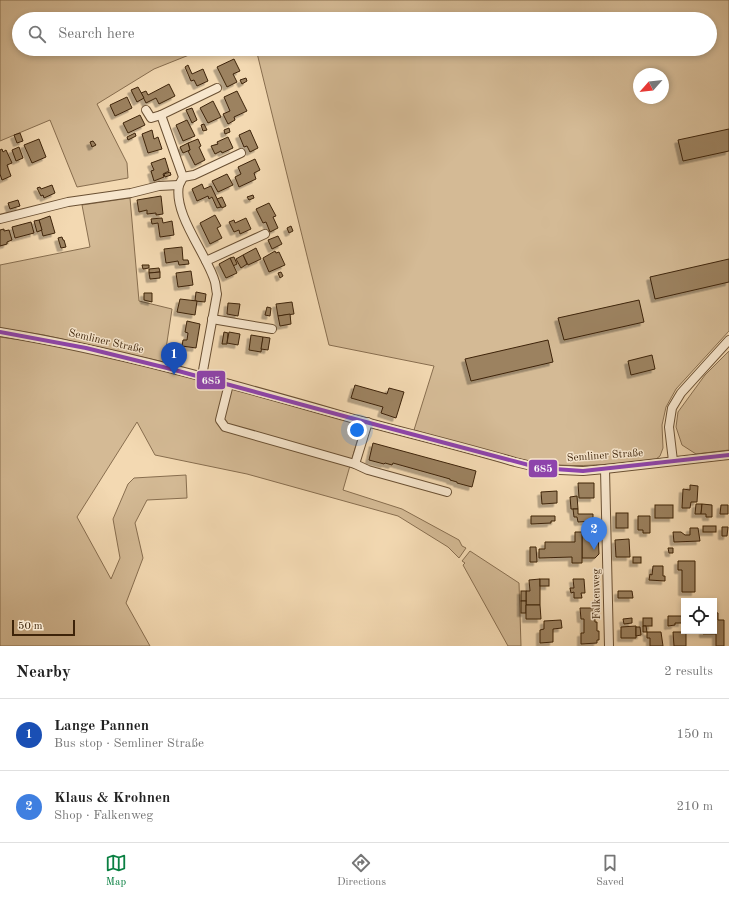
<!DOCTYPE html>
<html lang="en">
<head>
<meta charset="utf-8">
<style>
  :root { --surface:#fff; --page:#f6f6f6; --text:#222; --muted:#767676; --line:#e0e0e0; --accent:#0b8043 }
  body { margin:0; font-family:"Old Standard TT",serif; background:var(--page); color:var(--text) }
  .controls { position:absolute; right:12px; bottom:12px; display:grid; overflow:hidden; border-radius:0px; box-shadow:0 2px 6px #0003 }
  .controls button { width:36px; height:36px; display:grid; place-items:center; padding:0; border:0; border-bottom:1px solid var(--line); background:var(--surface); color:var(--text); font:20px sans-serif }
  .compass { position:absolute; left:633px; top:68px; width:36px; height:36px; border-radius:50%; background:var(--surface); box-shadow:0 2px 6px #0003; rotate:243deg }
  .scale { position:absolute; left:12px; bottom:10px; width:63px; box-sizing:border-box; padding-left:4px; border:2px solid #3d2309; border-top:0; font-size:11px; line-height:14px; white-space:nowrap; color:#3d2309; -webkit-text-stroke:3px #f7e6cd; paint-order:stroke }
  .you { position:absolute; left:357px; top:430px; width:14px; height:14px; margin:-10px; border:3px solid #fff; border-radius:50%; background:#1a73e8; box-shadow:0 0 0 6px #1a73e833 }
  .badge { display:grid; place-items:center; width:26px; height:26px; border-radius:50%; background:var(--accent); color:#fff; font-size:13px; font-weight:700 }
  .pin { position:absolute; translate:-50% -33px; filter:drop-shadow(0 1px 2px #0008) }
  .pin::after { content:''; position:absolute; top:21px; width:14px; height:12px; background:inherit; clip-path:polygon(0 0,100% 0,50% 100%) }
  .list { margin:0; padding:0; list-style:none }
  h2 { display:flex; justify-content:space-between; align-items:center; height:52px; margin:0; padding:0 16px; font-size:17px }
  h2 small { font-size:13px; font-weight:400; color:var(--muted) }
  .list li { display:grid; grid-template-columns:26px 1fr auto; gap:12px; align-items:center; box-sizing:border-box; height:72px; padding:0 16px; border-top:1px solid var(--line) }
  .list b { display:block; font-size:15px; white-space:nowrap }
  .list p { margin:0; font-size:13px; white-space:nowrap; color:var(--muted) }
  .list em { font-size:13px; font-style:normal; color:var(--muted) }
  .icon { flex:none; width:22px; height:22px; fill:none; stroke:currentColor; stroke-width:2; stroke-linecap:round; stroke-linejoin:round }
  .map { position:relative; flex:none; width:729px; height:646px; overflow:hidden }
  .search { position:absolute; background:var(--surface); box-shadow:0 2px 6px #0003; left:12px; right:12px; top:12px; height:44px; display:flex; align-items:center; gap:10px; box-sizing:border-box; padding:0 14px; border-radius:22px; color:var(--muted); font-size:15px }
  .sheet { height:196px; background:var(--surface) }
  nav { display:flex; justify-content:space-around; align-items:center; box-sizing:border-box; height:56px; border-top:1px solid var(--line); background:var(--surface); font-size:11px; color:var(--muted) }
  nav a { display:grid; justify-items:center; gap:2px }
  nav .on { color:var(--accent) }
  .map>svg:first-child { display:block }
</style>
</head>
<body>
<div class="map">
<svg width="729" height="646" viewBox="0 0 729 646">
  <defs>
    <filter id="shadow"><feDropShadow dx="-3.5" dy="3.5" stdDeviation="0" flood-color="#0004"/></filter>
  </defs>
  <rect width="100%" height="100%" fill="#f3d9b2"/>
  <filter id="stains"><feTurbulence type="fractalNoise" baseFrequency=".005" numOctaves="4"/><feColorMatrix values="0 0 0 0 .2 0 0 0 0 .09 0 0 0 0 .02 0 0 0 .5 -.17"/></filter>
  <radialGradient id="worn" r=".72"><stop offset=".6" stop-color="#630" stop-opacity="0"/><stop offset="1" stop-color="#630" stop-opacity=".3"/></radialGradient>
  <g fill="#d4ba95" stroke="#886e4f" fill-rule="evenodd">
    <path d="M0 0H729V331L676 389 666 407 662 425 663 448 660 456 656 459C624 463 591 467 559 465 511 461 460 443 414 430L434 366 329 345 256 49H710V19H19V49H204L154 69 97 104 127 163 128 178 77 187 50 120 0 141ZM639 74H663V98H639Z"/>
    <path d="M130 198 139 301 172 309 164 362 44 335 0 328V265L90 247 82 205Z"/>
    <path d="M0 337 44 343 89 352 183 375 362 424 343 490 402 509 459 540 462 546 466 548 459 558 448 547 398 516 247 474 155 455 137 422 77 517 111 579 120 558 113 519 128 484 134 478 186 475 187 498 147 500 135 523 143 558 126 603 150 646H0Z"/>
    <path d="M729 351V450L696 454 682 445 676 427 678 412 705 375Z"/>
    <path d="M470 551 519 583 521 646H508L463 565 465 563 462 561Z"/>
  </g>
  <g fill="#9c8261" stroke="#3d2309" filter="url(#shadow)">
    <path d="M234 59 240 71 233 74 237 82 227 87 217 67Z"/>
    <path d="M188 65 192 74 203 69 208 81 197 86 194 80 191 81 185 67Z"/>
    <path d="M246 78 247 81 242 84 240 80Z"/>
    <path d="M169 84 175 96 159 104 156 98 146 103 141 93 146 91 148 95Z"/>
    <path d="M138 87 144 98 137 102 131 90Z"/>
    <path d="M237 91 247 111 234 117 235 120 228 124 223 114 230 111 224 97Z"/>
    <path d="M127 97 132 108 115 116 110 105Z"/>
    <path d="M213 101 221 117 208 123 200 108Z"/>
    <path d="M192 108 197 120 192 123 186 110Z"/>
    <path d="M140 115 145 125 128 133 123 123Z"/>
    <path d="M187 120 195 136 183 141 176 125Z"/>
    <path d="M204 124 207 130 203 131 201 125Z"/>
    <path d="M229 128 230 132 225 134 224 130Z"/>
    <path d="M729 129V151L683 161 678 140Z"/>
    <path d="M152 130 154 139 158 137 162 149 148 153 142 134Z"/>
    <path d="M250 130 258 148 250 152 247 146 244 147 239 135Z"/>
    <path d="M20 133 23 141 17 143 14 135Z"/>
    <path d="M135 133 136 136 128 140 127 137Z"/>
    <path d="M228 137 233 148 222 153 221 151 215 154 211 146 218 144 217 142Z"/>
    <path d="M39 139 46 157 32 163 24 145Z"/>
    <path d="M198 139 201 146 199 147 205 160 195 165 188 151 190 150 188 143Z"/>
    <path d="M93 141 96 145 92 147 90 142Z"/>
    <path d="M188 143 190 150 183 153 180 147Z"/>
    <path d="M19 147 23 158 16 161 12 150Z"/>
    <path d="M2 149 3 152 6 150 12 163 7 165 11 176 2 180 0 174V150Z"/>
    <path d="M165 158 169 171 163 174 164 177 154 181 151 171 154 170 151 163Z"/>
    <path d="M255 159 260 170 254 173 256 179 239 187 235 177 241 174 238 167Z"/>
    <path d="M170 172 171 175 165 177 164 174Z"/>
    <path d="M227 174 233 185 218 192 212 181Z"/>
    <path d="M202 184 204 189 211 186 221 207 217 208 212 197 209 199 208 196 197 201 192 189Z"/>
    <path d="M52 185 55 193 44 198 43 195 41 196 37 188 40 187 41 189Z"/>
    <path d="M253 195 254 198 249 200 247 197Z"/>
    <path d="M161 196 163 214 156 215V213L147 214V210L139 212 137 200Z"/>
    <path d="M222 197 226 206 222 208 217 199Z"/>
    <path d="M18 200 20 206 10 209 8 203Z"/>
    <path d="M269 203 276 216 273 217 278 228 270 232 266 222 263 223 256 209Z"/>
    <path d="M215 215 221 226 217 228 222 238 210 244 200 223Z"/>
    <path d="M50 216 55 233 43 236 39 220Z"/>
    <path d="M162 218 163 223 172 221 174 235 160 237 158 223 152 224 151 219Z"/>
    <path d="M246 218 251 229 240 234 239 230 234 232 229 222 234 220 235 223Z"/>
    <path d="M39 220 42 230 37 232 34 221Z"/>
    <path d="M31 222 34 233 15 238 12 227Z"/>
    <path d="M291 226 293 231 289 233 287 228Z"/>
    <path d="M4 229V231L9 230 12 240 7 242V244L0 246V230Z"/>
    <path d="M278 236 282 244 272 249 268 240Z"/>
    <path d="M62 237 63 240H64L66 247 61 248 58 238Z"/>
    <path d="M182 247 183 260H188L189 264 179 265 178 261 166 263 164 249Z"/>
    <path d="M256 248 261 259 248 265 243 255Z"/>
    <path d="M275 251 276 253 279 252 285 265 269 272 263 258Z"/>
    <path d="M243 255 247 264 241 268 236 259Z"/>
    <path d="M234 257 237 264 233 266 230 258Z"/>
    <path d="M230 258 237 273 226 278 219 264Z"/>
    <path d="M729 259V282L655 299 650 277Z"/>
    <path d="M142 265H149V268L143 269Z"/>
    <path d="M159 268 160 272 149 273V269Z"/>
    <path d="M191 271 193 285 178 287 176 273Z"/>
    <path d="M160 272V278L150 279 149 273Z"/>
    <path d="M281 272 283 276 280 278 278 273Z"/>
    <path d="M196 292 206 294 205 302 195 301Z"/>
    <path d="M144 293H152V302L144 300Z"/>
    <path d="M180 299 197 301 195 315 177 312Z"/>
    <path d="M639 300 644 322 564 340 558 318Z"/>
    <path d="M292 302 294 314 278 316 276 304Z"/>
    <path d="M228 303 240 304 238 316 227 314Z"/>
    <path d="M267 307 271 308 270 316 265 315Z"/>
    <path d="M290 314 291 324 280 326 278 316Z"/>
    <path d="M187 321 200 324 196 348 182 346 183 340H187L188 333 185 332Z"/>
    <path d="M224 332 228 333 227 344H222Z"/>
    <path d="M229 332 240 334 238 345 227 343Z"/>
    <path d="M251 335 263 337 261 352 249 350Z"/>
    <path d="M263 337 270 338 268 350 261 349Z"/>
    <path d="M548 340 553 362 471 381 465 359Z"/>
    <path d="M652 355 655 369 631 375 628 361Z"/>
    <path d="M355 385 387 394 389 388 404 392 396 418 381 413 383 407 351 398Z"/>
    <path d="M373 443 476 471 472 487 457 483V482L450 480V479L393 463 392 465 385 463 384 464 369 460Z"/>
    <path d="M578 483H594V498H579Z"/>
    <path d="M690 485 698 486 697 502H691L690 508H682L683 489 690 490Z"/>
    <path d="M557 491V503L542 504 541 492Z"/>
    <path d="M577 496 578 509H571L570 497Z"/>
    <path d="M696 504H702L701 514H695Z"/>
    <path d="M702 504 712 505V517H706V514H701Z"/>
    <rect x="655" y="505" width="18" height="13"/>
    <path d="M721 505H728V514H720Z"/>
    <path d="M573 509H578V514H593V521L578 522 577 517H574Z"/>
    <rect x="616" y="513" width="12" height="15"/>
    <path d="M531 516H555V521H551V523L531 524Z"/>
    <path d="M638 516H650V533H643V530H638Z"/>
    <rect x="703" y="526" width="13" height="6"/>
    <path d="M722 527H728L727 536H722Z"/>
    <path d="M690 528H698L700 541 674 542 673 532H681L685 535H690Z"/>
    <path d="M593 529 598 534 599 554 595 558H582V530Z"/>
    <path d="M575 532H582V563H572V557L539 558V549H545V542H575Z"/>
    <path d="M629 539 630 557H616L615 540Z"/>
    <path d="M530 547H536L537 562H530Z"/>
    <path d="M668 548H673V553H669Z"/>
    <rect x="633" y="557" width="8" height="6"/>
    <path d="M678 561H695V592H682V570H678Z"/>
    <path d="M653 566H663V576H665V581L649 580 650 574 652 575Z"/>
    <path d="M540 579V605H526V591H530L529 580Z"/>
    <rect x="540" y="579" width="9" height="7"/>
    <path d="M573 579H584L585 593H581L582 598H574V592L571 593 570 588H574Z"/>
    <rect x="521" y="591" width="5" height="10"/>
    <path d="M618 591H632L633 598H618Z"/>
    <rect x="521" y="601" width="5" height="12"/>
    <path d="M526 605H540L541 619H526Z"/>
    <path d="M580 608H595V622H597V631H599V640H597V643L581 644V633H584V619H581Z"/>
    <path d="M714 612 718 613V620H724V646H716V634H703V631H714Z"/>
    <path d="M668 616H682V623H675V625L668 626Z"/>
    <path d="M632 618V623L624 624 623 619Z"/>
    <rect x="643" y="618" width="9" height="8"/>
    <path d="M561 620 562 628 553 629V642L540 643V630L544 629V621Z"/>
    <path d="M636 626V638H621V627Z"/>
    <path d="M643 626H646L647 632H643Z"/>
    <path d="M636 627H640L641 635 636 636Z"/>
    <path d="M647 632H661L663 646H650V638H647Z"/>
    <path d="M673 632H686V646H674Z"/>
  </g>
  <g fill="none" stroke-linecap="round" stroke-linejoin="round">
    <g stroke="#6a5033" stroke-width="10">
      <g id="minor">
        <path d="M146 110 151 118 161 115"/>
        <path d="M183 177 194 175 241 153"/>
        <path d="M0 219 68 202 131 193 159 186 179 185"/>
        <path d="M206 261 265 234"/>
        <path d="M212 319 272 329"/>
        <path d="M0 332C115 351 228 383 340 415 398 431 457 445 515 462L540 468 560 470 583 471 605 469 729 455"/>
        <path d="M202 376 217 294C216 290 216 286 215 282 207 254 173 215 179 185 180 183 182 180 183 177L161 115 217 88"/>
        <path d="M229 384 220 420 225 427 355 464 368 470 447 492"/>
        <path d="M673 461 669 427 672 408 681 393 729 340"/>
        <path d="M355 464 368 422"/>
        <path d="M605 469 609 646"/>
      </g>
    </g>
    <use href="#minor" stroke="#f7e6cd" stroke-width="8"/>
    <g stroke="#f7e6cd" stroke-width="7">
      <path id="bus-1" d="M0 332 86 348 171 369 362 421 540 468 583 471 729 455"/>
    </g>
    <use href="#bus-1" stroke="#8e44ad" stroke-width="4"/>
  </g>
  <g text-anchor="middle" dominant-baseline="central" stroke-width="3" stroke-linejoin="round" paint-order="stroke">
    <g font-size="11" fill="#3d2309" stroke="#f7e6cd">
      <text transform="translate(106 342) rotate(13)">Semliner Straße</text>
      <text transform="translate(605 456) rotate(-4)">Semliner Straße</text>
      <text transform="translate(597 594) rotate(-91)">Falkenweg</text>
    </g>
  </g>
  <g stroke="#f7e6cd" stroke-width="1.5">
    <rect x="196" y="370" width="30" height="20" rx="4" fill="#8e44ad"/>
    <rect x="528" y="459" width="30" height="19" rx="4" fill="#8e44ad"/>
  </g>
  <g font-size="11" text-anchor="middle" font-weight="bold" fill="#fff">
    <text x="211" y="384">685</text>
    <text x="543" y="472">685</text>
  </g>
  <rect width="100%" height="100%" filter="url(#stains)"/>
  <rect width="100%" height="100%" fill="url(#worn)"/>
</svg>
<div class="controls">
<button><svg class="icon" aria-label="locate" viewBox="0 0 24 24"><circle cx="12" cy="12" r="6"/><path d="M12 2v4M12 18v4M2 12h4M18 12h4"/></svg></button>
</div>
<svg class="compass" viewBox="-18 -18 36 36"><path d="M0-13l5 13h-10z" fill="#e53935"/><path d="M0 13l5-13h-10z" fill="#767676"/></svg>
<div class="scale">50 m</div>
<div class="you"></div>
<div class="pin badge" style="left:174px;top:375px;background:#1a4fb4">1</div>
<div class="pin badge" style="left:594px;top:550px;background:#3f7fe0">2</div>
<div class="search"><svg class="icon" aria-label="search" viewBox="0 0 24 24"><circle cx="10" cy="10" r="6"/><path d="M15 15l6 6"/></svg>Search here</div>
</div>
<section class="sheet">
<h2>Nearby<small>2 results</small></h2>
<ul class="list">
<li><span class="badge" style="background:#1a4fb4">1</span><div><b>Lange Pannen</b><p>Bus stop · Semliner Straße</p></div><em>150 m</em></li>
<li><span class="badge" style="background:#3f7fe0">2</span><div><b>Klaus &amp; Krohnen</b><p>Shop · Falkenweg</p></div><em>210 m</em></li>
</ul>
</section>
<nav>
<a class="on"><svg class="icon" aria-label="map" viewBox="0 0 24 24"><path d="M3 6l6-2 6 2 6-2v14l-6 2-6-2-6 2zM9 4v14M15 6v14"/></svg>Map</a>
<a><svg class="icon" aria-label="directions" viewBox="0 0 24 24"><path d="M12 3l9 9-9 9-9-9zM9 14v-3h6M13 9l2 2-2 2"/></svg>Directions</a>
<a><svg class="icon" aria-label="saved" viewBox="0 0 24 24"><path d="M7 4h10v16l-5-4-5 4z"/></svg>Saved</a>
</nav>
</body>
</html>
